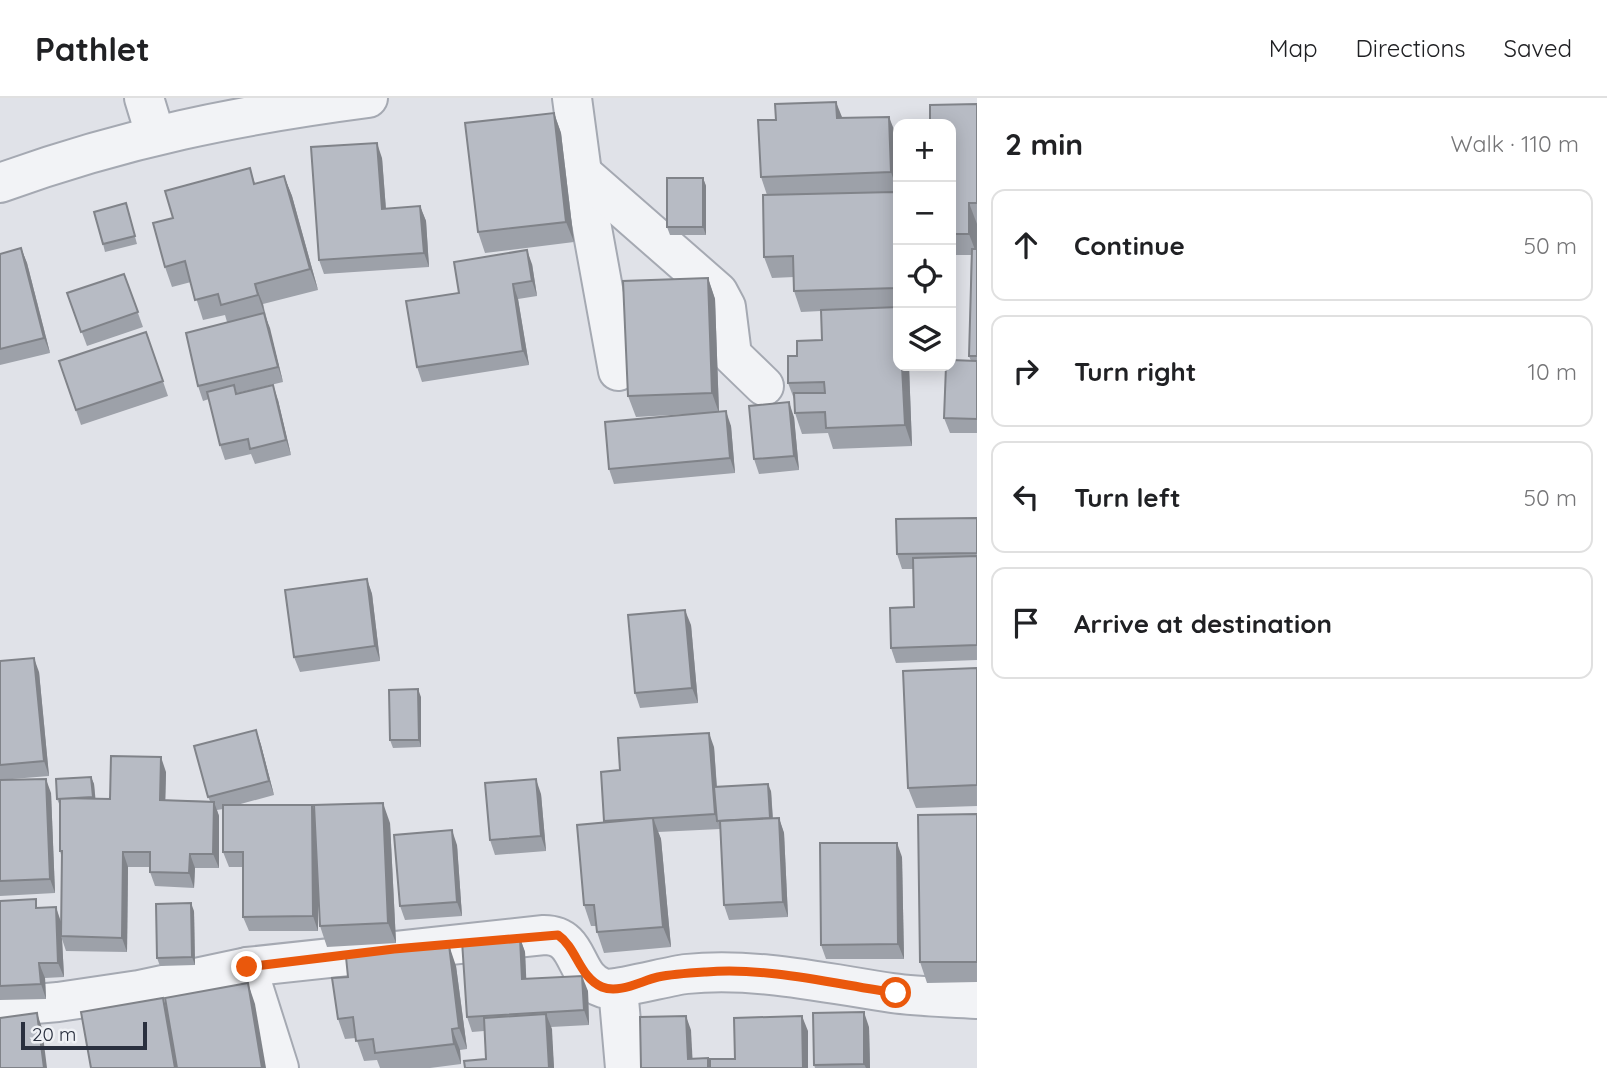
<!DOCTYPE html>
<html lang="en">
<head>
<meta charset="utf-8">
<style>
  :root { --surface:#fff; --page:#f2f2f2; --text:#202124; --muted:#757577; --line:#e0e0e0 }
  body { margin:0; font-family:Quicksand,sans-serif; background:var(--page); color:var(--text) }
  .controls { position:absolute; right:21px; top:21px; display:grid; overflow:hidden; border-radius:14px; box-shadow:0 4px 18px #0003 }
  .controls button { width:63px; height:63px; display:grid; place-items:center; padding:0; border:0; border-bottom:2px solid var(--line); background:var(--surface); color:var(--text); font:35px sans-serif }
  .scale { position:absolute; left:21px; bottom:18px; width:126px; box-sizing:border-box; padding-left:7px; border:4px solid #292f3e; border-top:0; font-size:19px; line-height:24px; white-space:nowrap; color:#292f3e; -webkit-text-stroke:5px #eff1f5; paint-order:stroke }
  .stop { position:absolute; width:21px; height:21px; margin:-16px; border:5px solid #ea580c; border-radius:50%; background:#fff }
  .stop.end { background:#ea580c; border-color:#fff; box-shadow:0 2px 7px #0008 }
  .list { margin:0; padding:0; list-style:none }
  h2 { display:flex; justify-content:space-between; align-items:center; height:91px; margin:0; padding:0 28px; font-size:30px }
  h2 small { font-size:23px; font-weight:400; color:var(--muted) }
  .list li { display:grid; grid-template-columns:46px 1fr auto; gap:21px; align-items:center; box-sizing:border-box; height:112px; margin:0 14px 14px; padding:0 14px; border:2px solid var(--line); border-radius:14px }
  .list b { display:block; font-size:26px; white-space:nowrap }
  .list em { font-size:23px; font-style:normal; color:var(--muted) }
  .icon { flex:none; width:38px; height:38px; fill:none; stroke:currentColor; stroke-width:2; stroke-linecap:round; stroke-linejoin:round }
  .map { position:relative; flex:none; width:977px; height:970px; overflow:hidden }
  header { display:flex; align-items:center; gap:42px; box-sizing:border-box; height:98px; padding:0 35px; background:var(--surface); border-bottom:2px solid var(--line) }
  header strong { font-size:33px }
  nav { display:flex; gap:38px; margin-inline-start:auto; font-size:24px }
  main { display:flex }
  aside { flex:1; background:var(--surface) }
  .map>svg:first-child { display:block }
</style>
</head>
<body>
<header>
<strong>Pathlet</strong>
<nav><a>Map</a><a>Directions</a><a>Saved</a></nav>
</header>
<main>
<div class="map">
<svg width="977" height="970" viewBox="0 0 977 970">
  <rect width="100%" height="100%" fill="#e0e2e8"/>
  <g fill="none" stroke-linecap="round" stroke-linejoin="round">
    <g stroke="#a5a9b2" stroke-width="42">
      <g id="minor">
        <path d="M144 0 155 36"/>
        <path d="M572 0 582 75 618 273"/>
        <path d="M582 75 718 194 726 209 732 257 764 288"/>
        <path d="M0 85C124 40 238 17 368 0"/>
        <path d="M247 869 279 970"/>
        <path d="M618 890 625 970"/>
        <path d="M0 909 58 904 139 892 247 869 544 837C582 837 572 880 603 890 615 893 668 878 686 876 756 869 824 885 892 895 920 899 949 899 977 901"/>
      </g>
    </g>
    <use href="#minor" stroke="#f2f3f6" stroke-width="38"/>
  </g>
  <g fill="#9da1a9">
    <path d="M977 6V335H950L944 320 971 263 969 258 971 157H951V26Z"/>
    <path d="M554 15 561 35 574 144 485 155 478 134Z"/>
    <path d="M842 20 897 39 898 95H895L898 105V268H909L912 348 833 351 828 335 802 336 795 315 794 301 788 285 797 258 822 242 821 213 801 214 794 193V179L772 180 764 159 767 97 761 79Z"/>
    <path d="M382 60 386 111 420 108 426 123 429 169 324 176 319 162Z"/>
    <path d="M250 70 255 86 284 78 292 98 318 192 263 206 283 284 237 295 238 296 278 302 291 357 255 366 251 356 225 362 220 347 209 301 203 303 198 288 227 224 225 217 203 222 191 184 172 189 165 169 173 120Z"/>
    <path d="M703 80 706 88V137H670L667 129Z"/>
    <path d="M128 113 137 146 105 154 103 146Z"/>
    <path d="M21 150 27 165 50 255 0 267V156Z"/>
    <path d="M532 166 537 198 518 201 529 267 422 284 417 269 459 195Z"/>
    <path d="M124 176 143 229 87 248 67 195Z"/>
    <path d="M708 180 715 201 719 314 731 328 735 375 614 386 609 371 689 316 636 319 628 298Z"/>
    <path d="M146 234 168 298 81 327 59 263Z"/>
    <path d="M794 319 799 372 759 376 754 361Z"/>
    <path d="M977 420V562L896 565 891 550 914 509 913 471H902L897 456Z"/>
    <path d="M367 481 372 496 380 563 300 574 294 559Z"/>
    <path d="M691 527 698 605 640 610 635 595Z"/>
    <path d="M0 563 39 574 49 678 0 682Z"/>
    <path d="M977 570V708L916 710 908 690Z"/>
    <path d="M421 599V649L393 650 390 642Z"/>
    <path d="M256 632 261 647 274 697 237 707H312L315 713 390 725 396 845 327 849 320 828 318 788V833H249L243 819V769H229L223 754V711L217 712 219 718V770H195L194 790 155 788 150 774V769H128L127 854 66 853 62 841 64 879 45 880 46 901 0 902V803L39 810 61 823 62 760 60 753V708L57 701 91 679 94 686 95 701H110L166 674 165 702 210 703 208 699Z"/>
    <path d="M714 649 717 689 771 693 773 720H779L784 735 788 819 729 822 724 807 720 731 658 734 661 741 671 849 604 855 597 834 596 828H591L584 807 605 725 604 723 620 672Z"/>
    <path d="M0 682 51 695 55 795 0 798Z"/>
    <path d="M541 696 546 753 495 757 490 742Z"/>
    <path d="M977 716V884L927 885 920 864Z"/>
    <path d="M457 747 462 818 405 822 400 808Z"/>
    <path d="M902 759 904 861H826L821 847Z"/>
    <path d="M194 813 195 867 160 868 157 860Z"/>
    <path d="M520 840 525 854 526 881 588 893 589 927 551 929 554 970H465L486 961 484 933 472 934 467 919Z"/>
    <path d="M456 868 467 951 460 952 461 966 430 970H380L377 962 364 963 356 940 345 941 338 921Z"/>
    <path d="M869 929 870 970H815L814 967Z"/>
  </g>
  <g fill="#808389">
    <path d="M836 4 844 24 837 20Z"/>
    <path d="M554 15 561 35 574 144 566 124Z"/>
    <path d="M889 19 897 39 898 95 891 74Z"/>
    <path d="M377 45 382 60 387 126 382 111Z"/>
    <path d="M284 78 292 98 318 192 310 171Z"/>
    <path d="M703 80 706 88V137L703 129Z"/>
    <path d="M894 94 898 105V194L897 190Z"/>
    <path d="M969 105 977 126V157L969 136Z"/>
    <path d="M420 108 426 123 429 169 424 155Z"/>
    <path d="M21 150 27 165 50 255 44 240Z"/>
    <path d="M527 152 532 166 537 198 532 183Z"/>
    <path d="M708 180 715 201 719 315 712 295Z"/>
    <path d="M255 186 263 206 265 218 258 197Z"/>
    <path d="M513 186 518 201 529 267 523 253Z"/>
    <path d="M264 215 270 230 283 284 278 269Z"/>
    <path d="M902 268H909L912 348 905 327Z"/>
    <path d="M273 287 278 302 291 357 286 342Z"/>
    <path d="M789 304 794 319 799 372 794 358Z"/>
    <path d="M726 313 731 328 735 375 730 360Z"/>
    <path d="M367 481 372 496 380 563 375 548Z"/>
    <path d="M685 512 691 527 698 605 692 590Z"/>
    <path d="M34 560 39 574 49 678 44 663Z"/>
    <path d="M418 591 421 599V649L419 642Z"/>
    <path d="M256 632 261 647 274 697 269 683Z"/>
    <path d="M709 635 714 649 719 723H717L720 731 715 716Z"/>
    <path d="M161 659 166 674 165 717 160 702Z"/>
    <path d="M91 679 94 686 96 706 93 699Z"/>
    <path d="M46 681 51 695 55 795 50 781Z"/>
    <path d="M536 681 541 696 546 753 541 738Z"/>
    <path d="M768 686 771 693 773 727 770 720Z"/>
    <path d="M214 704 219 718V770L213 756Z"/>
    <path d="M383 705 390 725 396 845 388 825Z"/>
    <path d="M312 707 318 722V833L313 818Z"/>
    <path d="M653 720 661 741 671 849 663 829Z"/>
    <path d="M779 720 784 735 788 819 783 804Z"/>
    <path d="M452 732 457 747 462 818 457 804Z"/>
    <path d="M897 745 902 759 904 861 898 846Z"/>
    <path d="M123 754 128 769 127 854 122 840Z"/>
    <path d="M190 756 195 770 194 790 189 775Z"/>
    <path d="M191 805 194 813 195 867 192 859Z"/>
    <path d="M56 809 61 824V838L62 841 64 879 58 865Z"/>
    <path d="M520 840 525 854 527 896 522 881Z"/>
    <path d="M449 847 456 868 467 951 459 930Z"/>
    <path d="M39 865 45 880 46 901 41 886Z"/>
    <path d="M582 878 588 893 589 927 584 912Z"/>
    <path d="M248 885 255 906 266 970H262Z"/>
    <path d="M163 900 170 921 178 970H175Z"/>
    <path d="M864 914 869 929 870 970H866L864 966Z"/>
    <path d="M37 915 42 930 47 970H44Z"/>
    <path d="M546 916 552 931 554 970H549Z"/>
    <path d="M686 918 691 932 693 970 688 961Z"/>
    <path d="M802 918 808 933V970H803Z"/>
    <path d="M452 931 460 952 461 966 454 946Z"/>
  </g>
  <g fill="#b7bbc4" stroke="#808389" stroke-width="2">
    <path d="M836 4 837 20 889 19 891 74 761 79 758 22H776L775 6Z"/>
    <path d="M977 6V105H969V136H951V26H930V7Z"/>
    <path d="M554 15 566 124 478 134 465 25Z"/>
    <path d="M377 45 382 111 420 108 424 155 319 162 311 49Z"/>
    <path d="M250 70 254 86 284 78 310 171 255 186 258 197 221 207 218 196 195 202 185 163 165 169 153 125 173 120 165 93Z"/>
    <rect x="667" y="80" width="36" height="49"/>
    <path d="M894 94 897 190 794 193 793 158 764 159 763 97Z"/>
    <path d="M126 105 135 138 103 146 94 114Z"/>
    <path d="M21 150 44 240 0 251V156Z"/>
    <path d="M972 151H977V258H969Z"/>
    <path d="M527 152 532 183 513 186 523 253 417 269 406 203 459 195 454 164Z"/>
    <path d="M124 176 138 214 81 234 67 195Z"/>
    <path d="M708 180 712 295 628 298 623 183Z"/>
    <path d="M898 209V268H902L905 327 826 330 825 314 795 315 794 295H825L824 284 788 285V258H797V243L822 242 821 212Z"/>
    <path d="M264 215 278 269 198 288 186 235Z"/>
    <path d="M146 234 163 283 76 312 59 263Z"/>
    <path d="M951 262 977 263V321L944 320 946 268H951Z"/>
    <path d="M234 287 236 296 273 287 286 342 250 351 248 341 220 347 207 294Z"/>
    <path d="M789 304 794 358 754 361 749 308Z"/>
    <path d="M726 313 730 360 609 371 605 324Z"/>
    <path d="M977 420V455L897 456 896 421Z"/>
    <path d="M977 458V547L891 550 890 510 914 509 913 460Z"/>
    <path d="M367 481 375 548 294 559 285 492Z"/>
    <path d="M685 512 692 590 635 595 628 517Z"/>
    <path d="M34 560 44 663 0 667V563Z"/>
    <path d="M977 570V687L908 690 903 573Z"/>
    <path d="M418 591 419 642H390L389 592Z"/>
    <path d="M256 632 269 683 208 699 194 648Z"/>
    <path d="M709 635 715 716 604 723 601 674 620 672 618 640Z"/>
    <path d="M111 658 161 659 160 702 214 704 213 756H190L189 775 150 774V754H123L122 840 61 838 62 753H60V700L110 701Z"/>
    <path d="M91 679 93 699 57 701 56 681Z"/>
    <path d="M46 681 50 781 0 783V682Z"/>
    <path d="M536 681 541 738 490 742 485 685Z"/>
    <path d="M768 686 770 720 717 723 714 689Z"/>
    <path d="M383 705 388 825 320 828 314 707Z"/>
    <path d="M223 707H312L313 818 243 819V754H223Z"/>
    <path d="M977 716V864H920L918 717Z"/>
    <path d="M653 720 663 829 597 834 594 807H584L577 727Z"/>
    <path d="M779 720 783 804 724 807 720 723Z"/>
    <path d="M452 732 457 804 400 808 394 737Z"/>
    <path d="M820 745H897L898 846 821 847Z"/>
    <path d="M36 801V810L56 809 58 865H39L41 886 0 888V803Z"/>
    <path d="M191 805 192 859 157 860 156 806Z"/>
    <path d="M520 840 522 881 582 878 584 912 467 919 462 843Z"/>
    <path d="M449 847 459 930 452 931 454 946 375 955 373 941 356 943 353 919 338 921 332 880 348 879 346 859Z"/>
    <path d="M248 885 262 970H177L165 900Z"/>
    <path d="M163 900 175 970H91L81 914Z"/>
    <path d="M864 914V966L814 967 813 915Z"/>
    <path d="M37 915 44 970H0V920Z"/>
    <path d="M546 916 549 970H465L464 963 486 961 484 920Z"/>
    <path d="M686 918 688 961 708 960V970H641L640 919Z"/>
    <path d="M802 918 803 970H710V961H735L734 920Z"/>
  </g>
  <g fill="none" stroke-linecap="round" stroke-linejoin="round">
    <path stroke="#ea580c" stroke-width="9" d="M247 869 394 851 558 837C577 850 579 879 602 889 619 896 641 883 658 879 673 876 690 875 706 874 769 869 834 886 896 895"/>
  </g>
</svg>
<div class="controls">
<button>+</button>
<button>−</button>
<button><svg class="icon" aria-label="locate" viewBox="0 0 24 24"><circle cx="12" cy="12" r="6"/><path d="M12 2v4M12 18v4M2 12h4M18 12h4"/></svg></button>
<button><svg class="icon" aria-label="layers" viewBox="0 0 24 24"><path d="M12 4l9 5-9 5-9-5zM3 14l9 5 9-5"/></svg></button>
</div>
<div class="scale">20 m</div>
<div class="stop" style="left:896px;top:895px"></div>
<div class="stop end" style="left:247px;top:869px"></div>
</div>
<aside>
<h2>2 min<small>Walk · 110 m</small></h2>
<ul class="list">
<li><svg class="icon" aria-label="ahead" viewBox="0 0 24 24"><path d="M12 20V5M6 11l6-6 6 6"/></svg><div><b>Continue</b></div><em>50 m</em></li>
<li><svg class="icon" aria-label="right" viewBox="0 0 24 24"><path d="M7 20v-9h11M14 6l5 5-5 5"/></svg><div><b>Turn right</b></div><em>10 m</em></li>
<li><svg class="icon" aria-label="left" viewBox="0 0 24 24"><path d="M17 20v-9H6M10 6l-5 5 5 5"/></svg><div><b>Turn left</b></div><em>50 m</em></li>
<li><svg class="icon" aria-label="arrive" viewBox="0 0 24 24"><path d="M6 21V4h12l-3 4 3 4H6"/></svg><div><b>Arrive at destination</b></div></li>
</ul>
</aside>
</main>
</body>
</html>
